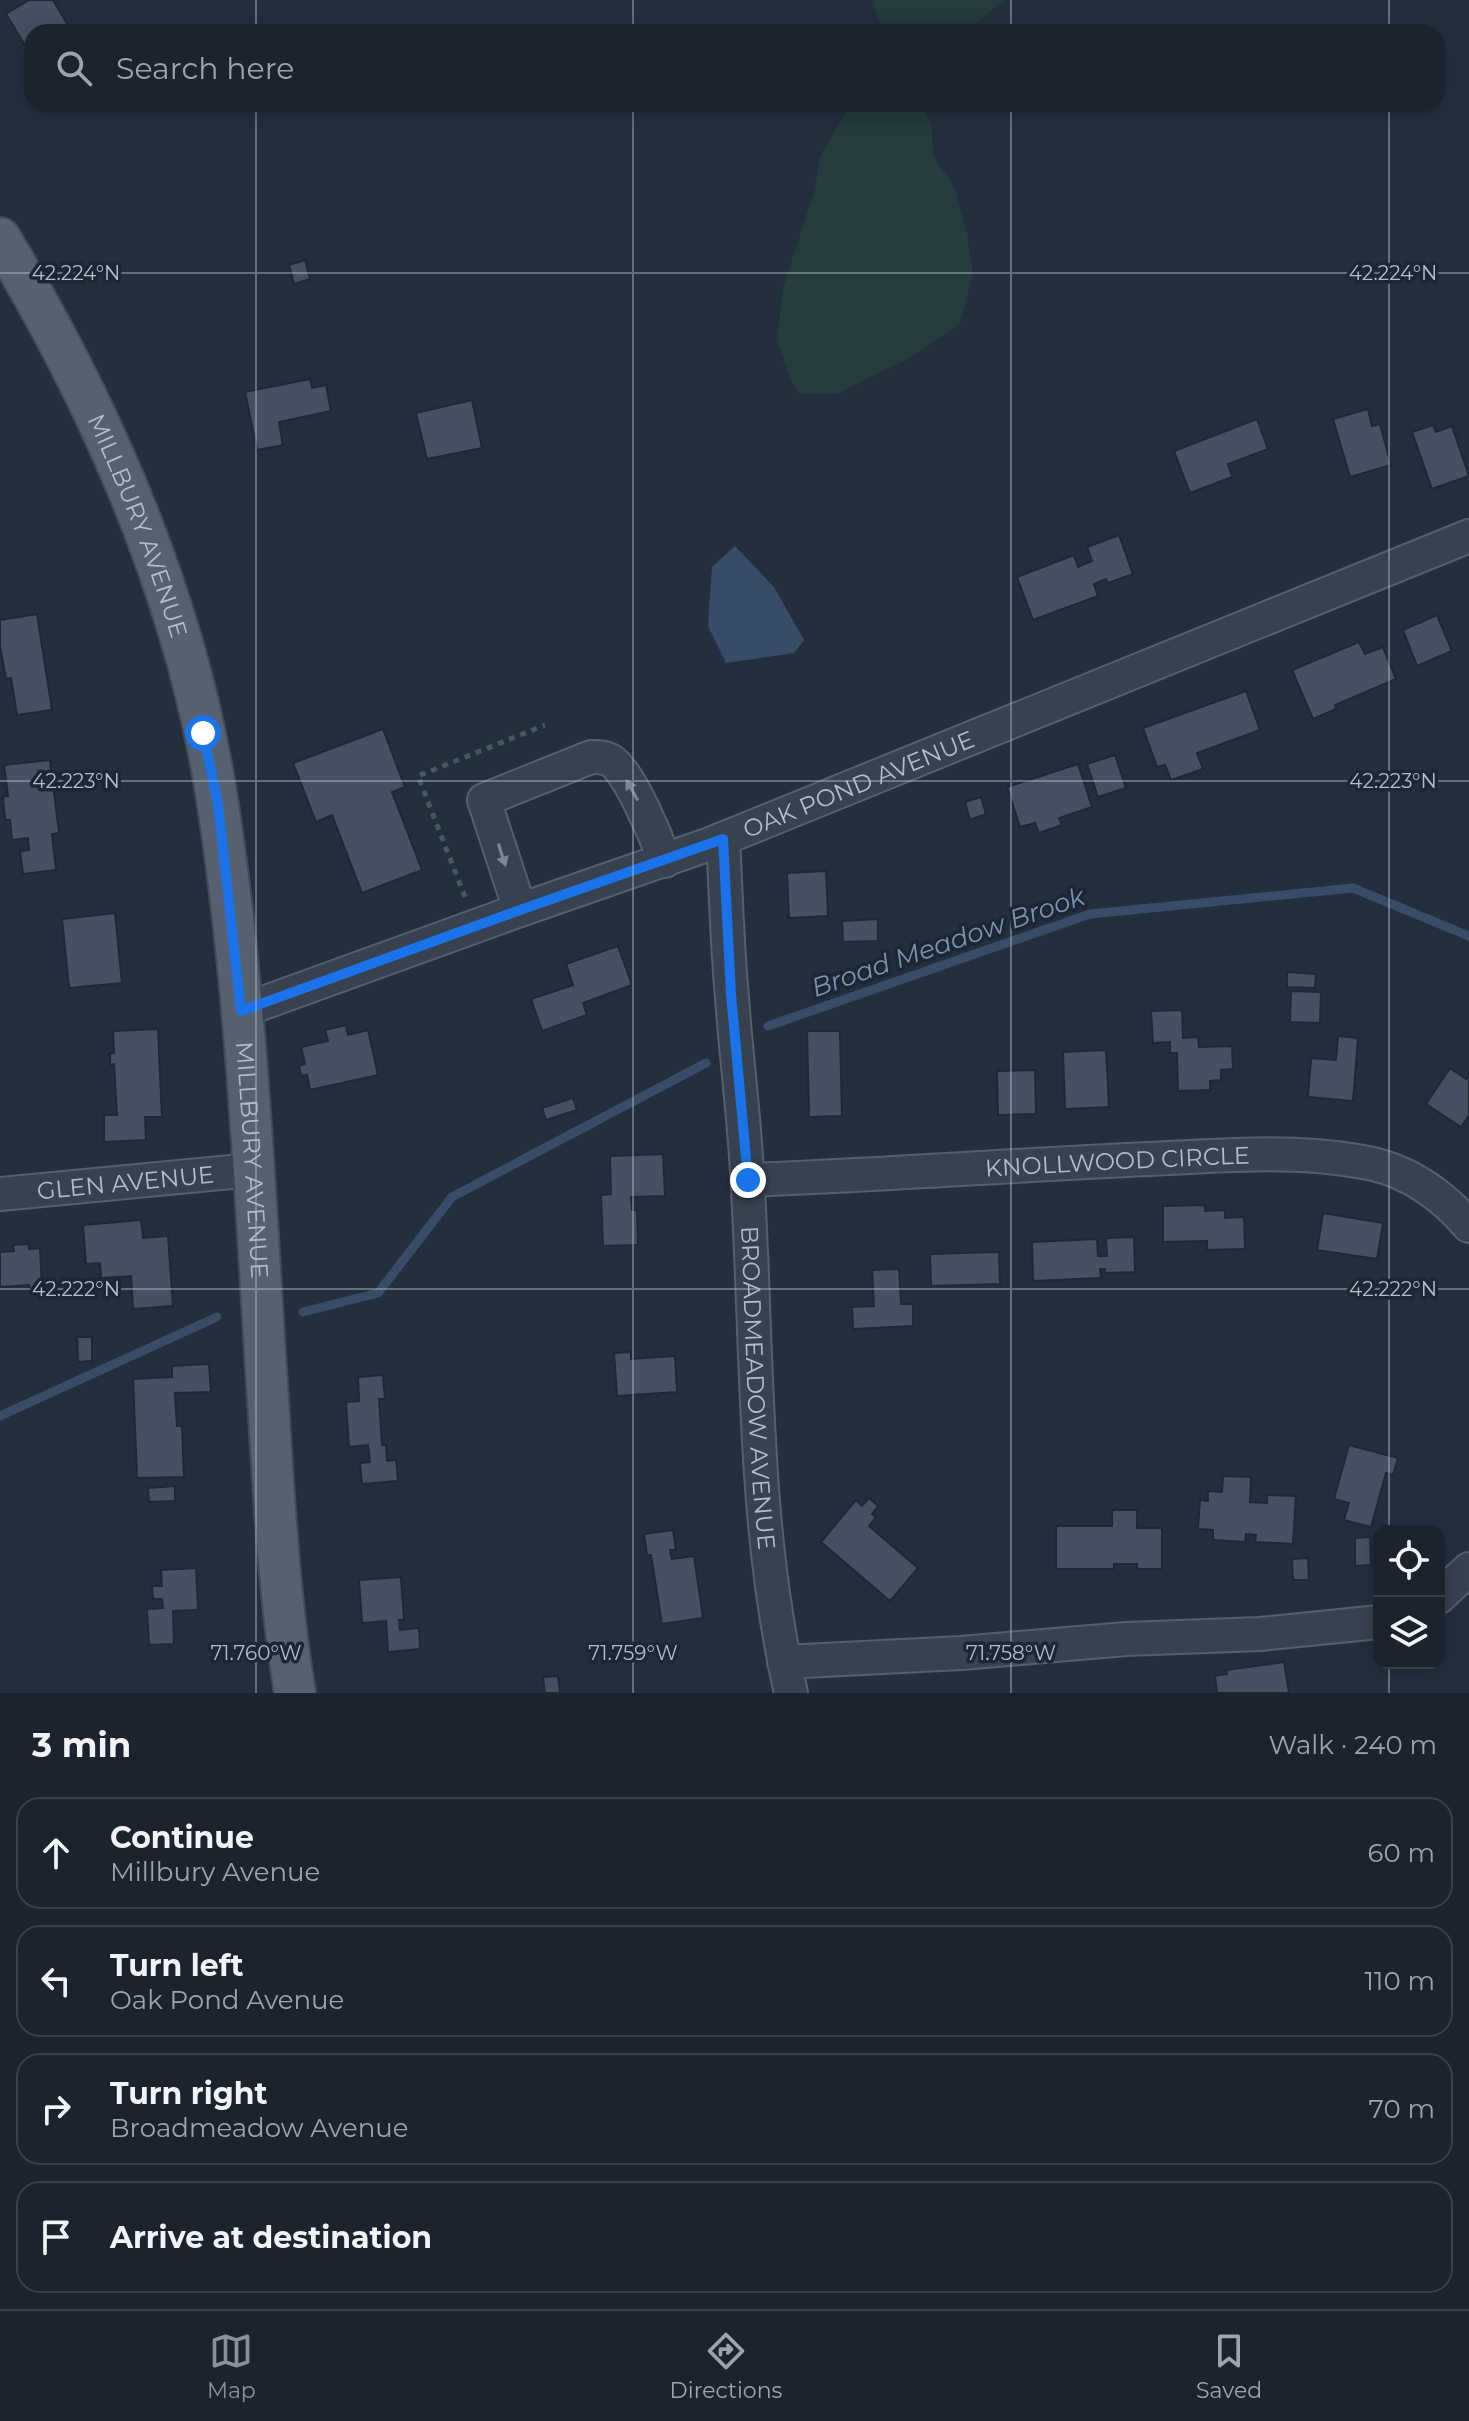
<!DOCTYPE html>
<html lang="en">
<head>
<meta charset="utf-8">
<style>
  :root { --surface:#1b232e; --page:#282f3a; --text:#f1f3f6; --muted:#a0a4aa; --line:#39404a; --accent:#8c9099 }
  body { margin:0; font-family:Montserrat,sans-serif; background:var(--page); color:var(--text) }
  .controls { position:absolute; right:24px; bottom:24px; display:grid; overflow:hidden; border-radius:16px; box-shadow:0 4px 20px #0003 }
  .controls button { width:72px; height:72px; display:grid; place-items:center; padding:0; border:0; border-bottom:2px solid var(--line); background:var(--surface); color:var(--text); font:40px sans-serif }
  .stop { position:absolute; width:24px; height:24px; margin:-18px; border:6px solid #1a73e8; border-radius:50%; background:#fff }
  .stop.end { background:#1a73e8; border-color:#fff; box-shadow:0 2px 8px #0008 }
  .list { margin:0; padding:0; list-style:none }
  h2 { display:flex; justify-content:space-between; align-items:center; height:104px; margin:0; padding:0 32px; font-size:34px }
  h2 small { font-size:26px; font-weight:400; color:var(--muted) }
  .list li { display:grid; grid-template-columns:52px 1fr auto; gap:24px; align-items:center; box-sizing:border-box; height:112px; margin:0 16px 16px; padding:0 16px; border:2px solid var(--line); border-radius:24px }
  .list b { display:block; font-size:30px; white-space:nowrap }
  .list p { margin:0; font-size:26px; white-space:nowrap; color:var(--muted) }
  .list em { font-size:26px; font-style:normal; color:var(--muted) }
  .icon { flex:none; width:44px; height:44px; fill:none; stroke:currentColor; stroke-width:2; stroke-linecap:round; stroke-linejoin:round }
  .map { position:relative; flex:none; width:1469px; height:1693px; overflow:hidden }
  .search { position:absolute; background:var(--surface); box-shadow:0 4px 20px #0003; left:24px; right:24px; top:24px; height:88px; display:flex; align-items:center; gap:20px; box-sizing:border-box; padding:0 28px; border-radius:24px; color:var(--muted); font-size:30px }
  .sheet { height:616px; background:var(--surface) }
  nav { display:flex; justify-content:space-around; align-items:center; box-sizing:border-box; height:112px; border-top:2px solid var(--line); background:var(--surface); font-size:22px; color:var(--muted) }
  nav a { display:grid; justify-items:center; gap:4px }
  nav .on { color:var(--accent) }
  .map>svg:first-child { display:block }
</style>
</head>
<body>
<div class="map">
<svg width="1469" height="1693" viewBox="0 0 1469 1693">
  <rect width="100%" height="100%" fill="#242f3e"/>
  <g fill="#263c3f">
    <path d="M873 0H1005L964 32H876L880 25Z"/>
    <path d="M850 104H923L932 127 933 156 955 188 967 234 973 275 959 325 908 359 837 394H799L788 374 777 338 784 285 815 189 820 157Z"/>
  </g>
  <path fill="#394c67" d="M735 546 774 587 804 640 794 653 726 663 708 626 712 567Z"/>
  <g fill="none" stroke-linecap="round" stroke-linejoin="round">
    <g stroke="#394c67" stroke-width="9">
      <path d="M768 1026 1090 914 1353 888 1469 936"/>
      <path d="M303 1312 378 1293 452 1197 706 1063"/>
      <path d="M0 1416 217 1317"/>
    </g>
  </g>
  <g fill="#455162" stroke="#1f2835" stroke-width="2">
    <path d="M29 0H53L72 32H32V57L6 14Z"/>
    <path d="M305 260 310 279 294 284 289 265Z"/>
    <path d="M310 379 312 388 326 385 331 411 279 422 283 445 257 450 245 392Z"/>
    <path d="M472 400 482 448 427 459 416 413Z"/>
    <path d="M1368 409 1372 426 1380 424 1391 465 1350 477 1333 419Z"/>
    <path d="M1257 419 1268 449 1228 464 1232 477 1190 493 1174 451Z"/>
    <path d="M1433 425 1436 432 1452 426 1469 476 1432 489 1412 432Z"/>
    <path d="M1119 535 1133 574 1108 583 1106 579 1094 584 1098 596 1033 620 1017 577 1074 555 1078 567 1092 561 1087 547Z"/>
    <path d="M37 614 52 710 17 715 11 678 6 679 0 646V620Z"/>
    <path d="M1437 615 1452 651 1417 666 1403 630Z"/>
    <path d="M1359 642 1365 654 1383 647 1396 679 1335 705 1336 709 1313 719 1292 670Z"/>
    <path d="M1246 691 1260 730 1197 753 1203 769 1171 780 1165 765 1157 767 1143 728Z"/>
    <path d="M383 729 405 787 392 792 422 870 362 893 332 815 316 822 293 763Z"/>
    <path d="M1115 755 1126 788 1098 797 1087 764Z"/>
    <path d="M50 760 59 833 52 834 56 870 23 874 20 851 29 850 28 838 12 840 10 820H5L3 797 8 796 4 765Z"/>
    <path d="M1078 764 1092 807 1059 818 1062 825 1039 833 1035 823 1020 827 1007 787Z"/>
    <path d="M981 797 986 814 970 820 965 802Z"/>
    <path d="M826 871 828 916 789 918 787 873Z"/>
    <path d="M115 913 122 983 69 988 62 919Z"/>
    <path d="M878 919V941L843 942 842 921Z"/>
    <path d="M618 946 632 985 583 1003 587 1015 542 1031 531 999 573 985 566 964Z"/>
    <path d="M1287 972 1316 974 1315 988 1287 987Z"/>
    <path d="M1291 991 1321 992 1320 1023 1290 1022Z"/>
    <path d="M1182 1010 1183 1038 1198 1037 1199 1047 1232 1046 1233 1069 1221 1070V1080L1210 1081V1090L1178 1091 1177 1053H1170V1042L1153 1043 1151 1011Z"/>
    <path d="M346 1025 348 1035 368 1030 378 1075 310 1090 307 1075 301 1076 299 1066 305 1064 301 1047 328 1041 325 1030Z"/>
    <path d="M158 1029 162 1117H145L146 1140 104 1142V1115H117L114 1064 110 1065V1054L114 1053 113 1031Z"/>
    <path d="M807 1031H840L842 1116 809 1117Z"/>
    <path d="M1338 1036 1358 1038 1353 1101 1308 1097 1311 1058 1336 1060Z"/>
    <path d="M1106 1050 1109 1107 1065 1109 1063 1052Z"/>
    <path d="M1450 1068 1466 1079 1469 1074V1115L1461 1127 1426 1104Z"/>
    <path d="M1035 1070 1036 1114 998 1115 997 1071Z"/>
    <path d="M573 1098 577 1110 546 1120 542 1108Z"/>
    <path d="M663 1154 665 1196 631 1197 632 1210H637L638 1245 603 1246 601 1195 611 1194 610 1156Z"/>
    <path d="M1205 1205V1211L1225 1210V1218L1244 1217 1245 1249 1207 1250V1241L1163 1242V1206Z"/>
    <path d="M1323 1213 1383 1223 1377 1259 1317 1250Z"/>
    <path d="M141 1220 143 1238 168 1236 173 1306 133 1309 131 1276 101 1278 100 1263 86 1264 83 1225Z"/>
    <path d="M1134 1237 1135 1272 1105 1273V1269H1100L1101 1278 1033 1281 1032 1242 1097 1239 1098 1256H1107L1106 1238Z"/>
    <path d="M29 1244V1249L40 1248 42 1290 30 1291 29 1285 0 1287V1252L14 1251 13 1245Z"/>
    <path d="M999 1252 1000 1284 931 1286 930 1254Z"/>
    <path d="M899 1269 901 1304H913V1326L853 1329 852 1307 874 1306 872 1270Z"/>
    <path d="M77 1337H92V1361L78 1362Z"/>
    <path d="M631 1352V1359L675 1356 677 1392 617 1396 614 1353Z"/>
    <path d="M209 1364 211 1392 175 1393 177 1426H182L184 1477 137 1478 133 1379 172 1377V1366Z"/>
    <path d="M383 1375 385 1399H379L382 1445H386L387 1461 396 1460 398 1481 362 1484 360 1463 370 1462 368 1445 349 1447 346 1402 359 1401 358 1377Z"/>
    <path d="M1349 1445 1398 1458 1393 1475 1386 1473 1371 1527 1344 1520 1349 1503 1334 1499Z"/>
    <path d="M1223 1476 1251 1477 1250 1502 1267 1503V1495L1296 1496 1293 1544 1255 1542 1256 1535 1246 1534 1245 1542 1213 1540V1530L1198 1529 1200 1500 1208 1501V1491L1222 1492Z"/>
    <path d="M175 1486V1501L149 1502 148 1488Z"/>
    <path d="M869 1498 878 1506 872 1514 876 1517 869 1526 918 1568 890 1601 821 1542 856 1500 862 1506Z"/>
    <path d="M1112 1510H1137V1528H1162V1569H1137V1564H1114V1569H1056V1526H1112Z"/>
    <path d="M673 1530 676 1550H670L672 1559 694 1556 703 1618 662 1624 651 1555H647L644 1534Z"/>
    <path d="M1370 1537 1371 1565 1355 1566V1538Z"/>
    <path d="M1308 1558 1309 1580H1293L1292 1559Z"/>
    <path d="M196 1568 198 1610 173 1611 174 1644 149 1645 147 1609 163 1608 162 1599H153L152 1586H162L161 1570Z"/>
    <path d="M401 1577 404 1620H399L400 1630 419 1628 420 1649 388 1652 386 1621 362 1623 359 1580Z"/>
    <path d="M1284 1662 1289 1693H1217L1215 1676 1227 1674 1226 1670Z"/>
    <path d="M558 1676 560 1693H545L543 1677Z"/>
  </g>
  <g fill="none" stroke-linecap="round" stroke-linejoin="round">
    <g stroke="#565f6c" stroke-width="36">
      <g id="minor">
        <path id="s1" d="M723 839C726 892 727 945 732 997 736 1056 744 1114 747 1173 758 1347 752 1522 791 1693"/>
        <path d="M520 910 484 800 591 757C598 757 604 757 610 760 629 770 657 839 665 861"/>
        <path id="s2" d="M241 1011 520 910 710 844 1469 536"/>
        <path id="s3" d="M748 1180C881 1175 1015 1165 1149 1159 1222 1156 1301 1148 1373 1164 1411 1173 1444 1197 1469 1226"/>
        <path id="s4" d="M0 1194 252 1170"/>
        <path d="M1439 1597 1469 1569"/>
        <path d="M784 1662 961 1653 1126 1639 1260 1634 1379 1622"/>
      </g>
    </g>
    <g stroke="#414a57" stroke-width="44">
      <g id="major">
        <path id="s5" d="M0 238C104 411 188 605 218 805 248 1002 255 1202 268 1400 274 1497 279 1597 295 1693"/>
      </g>
    </g>
    <path stroke="#44595c" stroke-width="5" stroke-dasharray="6 6" stroke-linecap="butt" d="M465 897 418 776 545 725"/>
    <use href="#minor" stroke="#38414e" stroke-width="32"/>
    <use href="#major" stroke="#56606e" stroke-width="40"/>
  </g>
  <defs><path id="oneway-solid" d="M-6-.8H1V-3.2L6.5 0L1 3.2V.8H-6Z" transform="scale(2)"/></defs>
  <g fill="#7c8592">
    <use href="#oneway-solid" transform="translate(632 790) rotate(-119)"/>
    <use href="#oneway-solid" transform="translate(502 855) rotate(72)"/>
  </g>
  <g fill="none" stroke-linecap="round" stroke-linejoin="round">
    <path stroke="#1a73e8" stroke-width="10" d="M203 733 218 804 241 1011 520 910 723 839 731 994 748 1180"/>
  </g>
  <path fill="none" stroke="#b4bcc9" stroke-width="2" stroke-opacity="0.45" d="M256 0V32M633 0V32M1011 0V32M1389 0V32M256 104V1693M633 104V1693M1011 104V1693M1389 104V1531M0 273H1469M0 781H1469M0 1289H1469M1389 1663V1693"/>
  <g text-anchor="middle" dominant-baseline="central" stroke-width="7" stroke-linejoin="round" paint-order="stroke">
    <g font-size="24" fill="#b4bcc9" stroke="#1d2633">
      <text stroke="none"><textPath href="#s5" startOffset="320">MILLBURY AVENUE</textPath></text>
      <text stroke="none"><textPath href="#s2" startOffset="658">OAK POND AVENUE</textPath></text>
      <text stroke="none"><textPath href="#s5" startOffset="968">MILLBURY AVENUE</textPath></text>
      <text stroke="none"><textPath href="#s3" startOffset="370">KNOLLWOOD CIRCLE</textPath></text>
      <text stroke="none"><textPath href="#s4" startOffset="126">GLEN AVENUE</textPath></text>
      <text stroke="none"><textPath href="#s1" startOffset="550">BROADMEADOW AVENUE</textPath></text>
    </g>
    <g font-size="26" font-style="italic" fill="#7c92b1" stroke="#1d2633">
      <text transform="translate(948 942) rotate(-19)">Broad Meadow Brook</text>
    </g>
  </g>
  <g font-size="20" text-anchor="middle" fill="#b4bcc9" stroke="#1d2633" stroke-width="7" stroke-linejoin="round" paint-order="stroke">
    <text x="76" y="280">42.224°N</text>
    <text x="1393" y="280">42.224°N</text>
    <text x="76" y="788">42.223°N</text>
    <text x="1393" y="788">42.223°N</text>
    <text x="76" y="1296">42.222°N</text>
    <text x="1393" y="1296">42.222°N</text>
    <text x="256" y="1660">71.760°W</text>
    <text x="633" y="1660">71.759°W</text>
    <text x="1011" y="1660">71.758°W</text>
  </g>
</svg>
<div class="controls">
<button><svg class="icon" aria-label="locate" viewBox="0 0 24 24"><circle cx="12" cy="12" r="6"/><path d="M12 2v4M12 18v4M2 12h4M18 12h4"/></svg></button>
<button><svg class="icon" aria-label="layers" viewBox="0 0 24 24"><path d="M12 4l9 5-9 5-9-5zM3 14l9 5 9-5"/></svg></button>
</div>
<div class="stop" style="left:203px;top:733px"></div>
<div class="stop end" style="left:748px;top:1180px"></div>
<div class="search"><svg class="icon" aria-label="search" viewBox="0 0 24 24"><circle cx="10" cy="10" r="6"/><path d="M15 15l6 6"/></svg>Search here</div>
</div>
<section class="sheet">
<h2>3 min<small>Walk · 240 m</small></h2>
<ul class="list">
<li><svg class="icon" aria-label="ahead" viewBox="0 0 24 24"><path d="M12 20V5M6 11l6-6 6 6"/></svg><div><b>Continue</b><p>Millbury Avenue</p></div><em>60 m</em></li>
<li><svg class="icon" aria-label="left" viewBox="0 0 24 24"><path d="M17 20v-9H6M10 6l-5 5 5 5"/></svg><div><b>Turn left</b><p>Oak Pond Avenue</p></div><em>110 m</em></li>
<li><svg class="icon" aria-label="right" viewBox="0 0 24 24"><path d="M7 20v-9h11M14 6l5 5-5 5"/></svg><div><b>Turn right</b><p>Broadmeadow Avenue</p></div><em>70 m</em></li>
<li><svg class="icon" aria-label="arrive" viewBox="0 0 24 24"><path d="M6 21V4h12l-3 4 3 4H6"/></svg><div><b>Arrive at destination</b></div></li>
</ul>
</section>
<nav>
<a class="on"><svg class="icon" aria-label="map" viewBox="0 0 24 24"><path d="M3 6l6-2 6 2 6-2v14l-6 2-6-2-6 2zM9 4v14M15 6v14"/></svg>Map</a>
<a><svg class="icon" aria-label="directions" viewBox="0 0 24 24"><path d="M12 3l9 9-9 9-9-9zM9 14v-3h6M13 9l2 2-2 2"/></svg>Directions</a>
<a><svg class="icon" aria-label="saved" viewBox="0 0 24 24"><path d="M7 4h10v16l-5-4-5 4z"/></svg>Saved</a>
</nav>
</body>
</html>
